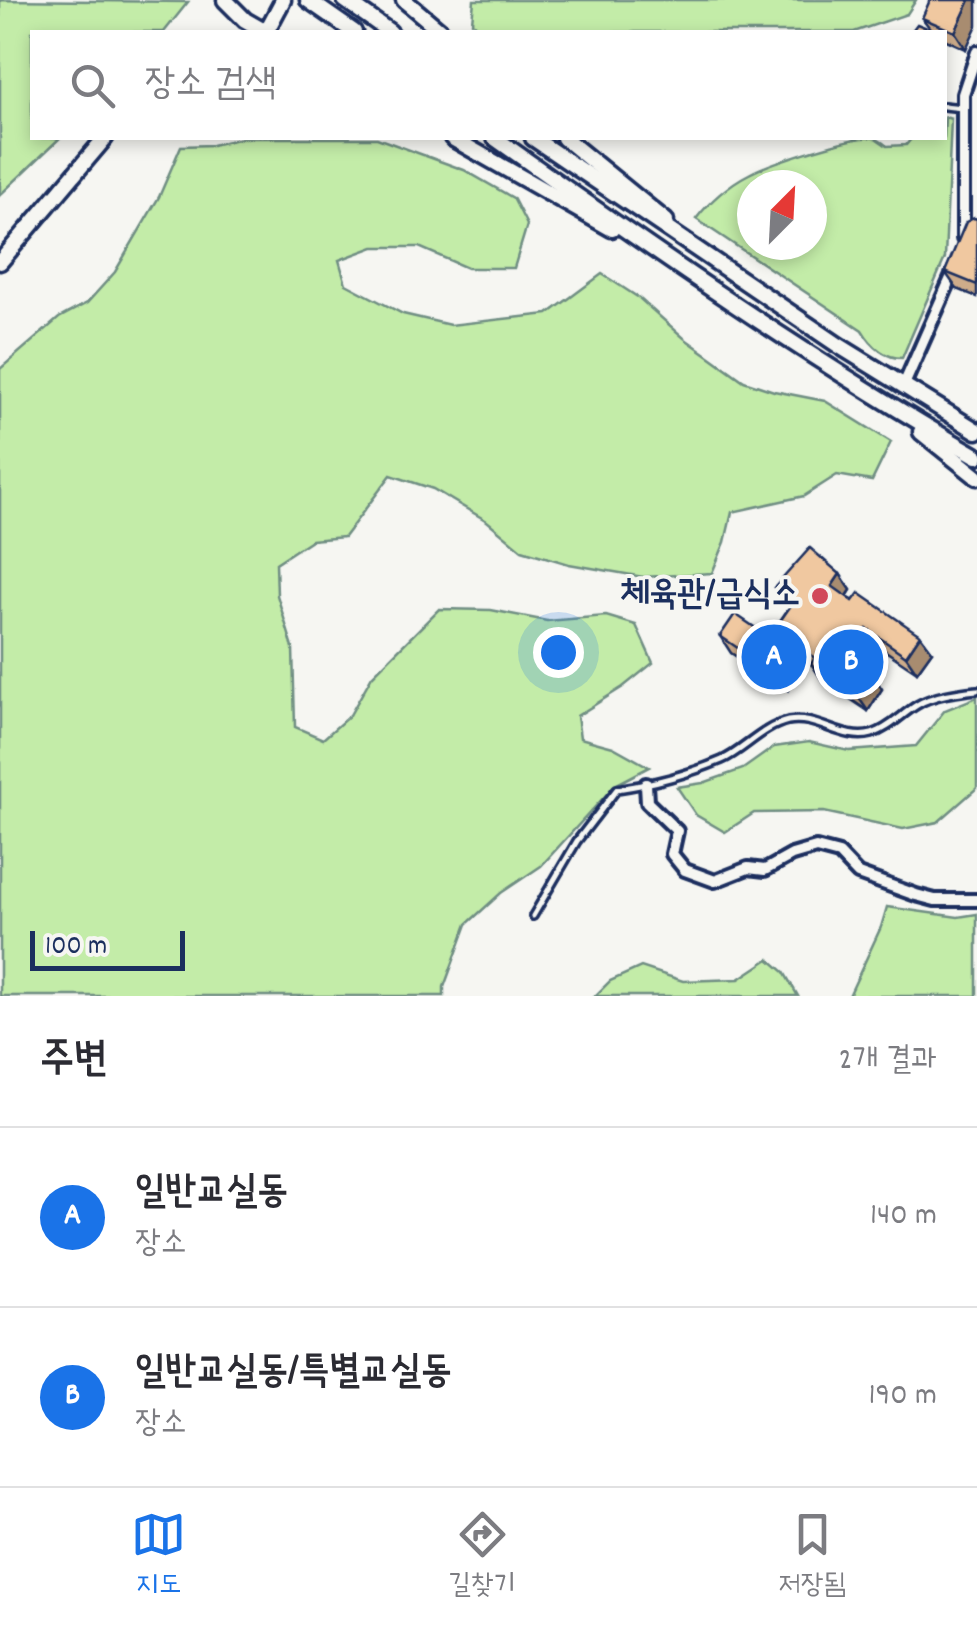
<!DOCTYPE html>
<html lang="ko">
<head>
<meta charset="utf-8">
<style>
  :root { --surface:#fff; --page:#f2f2f3; --text:#2b2b33; --muted:#7c7c81; --line:#e1e1e2; --accent:#1a73e8 }
  body { margin:0; font-family:Dekko,"Poor Story",sans-serif; background:var(--page); color:var(--text) }
  .compass { position:absolute; left:737px; top:170px; width:90px; height:90px; border-radius:50%; background:var(--surface); box-shadow:0 5px 15px #0003; rotate:24deg }
  .scale { position:absolute; left:30px; bottom:25px; width:155px; box-sizing:border-box; padding-left:10px; border:5px solid #1b2f5e; border-top:0; font-size:28px; line-height:35px; white-space:nowrap; color:#1b2f5e; -webkit-text-stroke:8px #f6f6f2; paint-order:stroke }
  .you { position:absolute; left:558px; top:652px; width:35px; height:35px; margin:-25px; border:8px solid #fff; border-radius:50%; background:#1a73e8; box-shadow:0 0 0 15px #1a73e833 }
  .badge { display:grid; place-items:center; width:65px; height:65px; border-radius:50%; background:var(--accent); color:#fff; font-size:32px; font-weight:700 }
  .pin { position:absolute; translate:-50% -50%; border:5px solid #fff; box-shadow:0 2px 10px #0006 }
  .list { margin:0; padding:0; list-style:none }
  h2 { display:flex; justify-content:space-between; align-items:center; height:130px; margin:0; padding:0 40px; font-size:42px }
  h2 small { font-size:32px; font-weight:400; color:var(--muted) }
  .list li { display:grid; grid-template-columns:65px 1fr auto; gap:30px; align-items:center; box-sizing:border-box; height:180px; padding:0 40px; border-top:2px solid var(--line) }
  .list b { display:block; font-size:38px; white-space:nowrap }
  .list p { margin:0; font-size:32px; white-space:nowrap; color:var(--muted) }
  .list em { font-size:32px; font-style:normal; color:var(--muted) }
  .icon { flex:none; width:55px; height:55px; fill:none; stroke:currentColor; stroke-width:2; stroke-linecap:round; stroke-linejoin:round }
  .map { position:relative; flex:none; width:977px; height:996px; overflow:hidden }
  .search { position:absolute; background:var(--surface); box-shadow:0 5px 15px #0003; left:30px; right:30px; top:30px; height:110px; display:flex; align-items:center; gap:25px; box-sizing:border-box; padding:0 35px; border-radius:0px; color:var(--muted); font-size:38px }
  .sheet { height:490px; background:var(--surface) }
  nav { display:flex; justify-content:space-around; align-items:center; box-sizing:border-box; height:140px; border-top:2px solid var(--line); background:var(--surface); font-size:28px; color:var(--muted) }
  nav a { display:grid; justify-items:center; gap:5px }
  nav .on { color:var(--accent) }
  .map>svg:first-child { display:block }
</style>
</head>
<body>
<div class="map">
<svg width="977" height="996" viewBox="0 0 977 996">
  <rect width="100%" height="100%" fill="#f6f6f2"/>
  <filter id="ink" filterUnits="userSpaceOnUse"><feTurbulence type="fractalNoise" baseFrequency=".01" numOctaves="2"/><feDisplacementMap in="SourceGraphic" scale="20" xChannelSelector="R" yChannelSelector="G"/><feConvolveMatrix kernelMatrix="1 2 1 2 8 2 1 2 1" color-interpolation-filters="sRGB"/></filter>
  <g filter="url(#ink)">
    <g fill="#c3eca8" stroke="#6f8e83" stroke-width="2.5" fill-rule="evenodd">
      <path d="M0 0 188 2 164 32H32V138H60L0 195Z"/>
      <path d="M474 0H916L907 14 854 32H484L472 22Z"/>
      <path d="M945 117 951 119 945 258 902 358C884 358 871 345 862 330L696 219C709 202 729 184 749 174 767 164 858 133 875 138 876 138 886 145 887 146L906 145 912 138H944ZM752 185H812V245H752Z"/>
      <path d="M242 138H377L464 170 513 198 527 225 514 268H467L419 247H374L339 260 346 284 403 314 450 325 548 314 602 274 639 298 684 338 744 381 774 391 825 401 891 442 872 481 837 475 804 496 732 512 725 542 712 573 643 577 569 564 522 550 487 521 433 489 391 475 344 537 311 540 276 563 277 595 293 648 295 727 323 739 350 715 372 676 439 609 491 610 547 621 606 616 636 625 653 663 623 687 577 716 580 738 613 747 649 767 615 785 541 866 501 893 467 924 444 987V996H0V369L59 318 87 303 115 272 159 197 181 146 212 145Z"/>
      <path d="M977 697V788L938 822 903 829 824 812 754 813 725 832 696 815 677 787 703 783 743 769 774 747 809 742 849 751 916 746 945 710Z"/>
      <path d="M887 907 958 917 977 914V996H849L881 927Z"/>
      <path d="M769 959 784 972 798 996H595L610 981 641 967 683 981 739 979Z"/>
    </g>
    <g fill="none" stroke-linecap="round" stroke-linejoin="round">
      <g stroke="#1b2f5e" stroke-width="12">
        <g id="lane">
          <path d="M944 106 962 108"/>
          <path d="M533 916 577 841 617 789C652 784 689 774 722 760 743 751 762 727 788 721 817 715 843 742 872 734 889 729 902 714 917 705 933 695 959 692 977 690"/>
        </g>
      </g>
      <g stroke="#1b2f5e" stroke-width="18">
        <g id="street">
          <path d="M963 239V94L977 52"/>
          <path d="M903 387 955 269"/>
          <path d="M646 784 647 802 677 831 672 854 685 870 715 881 748 868 765 870 792 855 816 848 839 854 858 874 916 895 935 900H977"/>
        </g>
      </g>
      <g stroke="#1b2f5e" stroke-width="21">
        <g id="secondary">
          <path d="M225 0 245 20 266 32"/>
          <path d="M308 0 354 32"/>
          <path d="M345 0 390 32"/>
          <path d="M404 0 442 32"/>
          <path d="M266 32 283 0"/>
          <path d="M452 138 612 229"/>
          <path d="M495 138C651 249 810 360 977 456"/>
          <path d="M533 138 838 345 977 431"/>
          <path d="M564 138 666 221"/>
          <path d="M0 262 105 138"/>
          <path d="M921 432 977 477"/>
        </g>
      </g>
      <use href="#lane" stroke="#f6f6f2" stroke-width="5"/>
      <use href="#street" stroke="#f6f6f2" stroke-width="10"/>
      <use href="#secondary" stroke="#f6f6f2" stroke-width="14"/>
    </g>
    <g fill="#ceac8a" stroke="#1b2f5e" stroke-width="2.5">
      <path d="M977 0 966 49 944 39V32H933L922 18Z"/>
      <path d="M977 219V297L957 289 945 272Z"/>
      <path d="M840 574 851 590 847 597 920 635 932 651 917 672 878 646 863 668 871 673 882 689 868 711 822 680 812 665 806 661 788 690 731 653 720 636 769 637 790 606 786 603 775 587Z"/>
    </g>
    <g fill="#a88c70" stroke="#1b2f5e" stroke-width="2.5">
      <path d="M970 0H977V25L966 49 955 32Z"/>
      <path d="M840 574 851 590 843 602 832 586Z"/>
      <path d="M867 629 878 646 859 674 848 657Z"/>
      <path d="M920 635 932 651 917 672 906 656Z"/>
      <path d="M795 645 806 661 788 690 776 674Z"/>
      <path d="M871 673 882 689 868 711 856 694Z"/>
    </g>
    <g fill="#f0c8a0" stroke="#1b2f5e" stroke-width="2.5">
      <path d="M930 0H970L955 32 922 18Z"/>
      <path d="M917 24 927 28 925 32H911Z"/>
      <path d="M974 218 977 219V285L945 272 966 222Z"/>
      <path d="M810 548 840 574 832 586 853 601 859 593 920 635 906 656 867 629 848 657 871 673 856 694 811 664 815 658 795 645 776 674 720 636 735 614 769 637 794 601 775 587Z"/>
    </g>
  </g>
  <circle fill="#d1495b" stroke="#f6f6f2" stroke-width="4" cx="820" cy="596" r="10"/>
  <g text-anchor="middle" dominant-baseline="central" stroke-width="8" stroke-linejoin="round" paint-order="stroke">
    <g font-size="35" font-weight="bold" fill="#1b2f5e" stroke="#f6f6f2" text-anchor="end">
      <text x="800" y="596">체육관/급식소</text>
    </g>
  </g>
</svg>
<svg class="compass" viewBox="-18 -18 36 36"><path d="M0-13l5 13h-10z" fill="#e53935"/><path d="M0 13l5-13h-10z" fill="#7c7c81"/></svg>
<div class="scale">100 m</div>
<div class="you"></div>
<div class="pin badge" style="left:774px;top:657px">A</div>
<div class="pin badge" style="left:851px;top:662px">B</div>
<div class="search"><svg class="icon" aria-label="search" viewBox="0 0 24 24"><circle cx="10" cy="10" r="6"/><path d="M15 15l6 6"/></svg>장소 검색</div>
</div>
<section class="sheet">
<h2>주변<small>2개 결과</small></h2>
<ul class="list">
<li><span class="badge">A</span><div><b>일반교실동</b><p>장소</p></div><em>140 m</em></li>
<li><span class="badge">B</span><div><b>일반교실동/특별교실동</b><p>장소</p></div><em>190 m</em></li>
</ul>
</section>
<nav>
<a class="on"><svg class="icon" aria-label="map" viewBox="0 0 24 24"><path d="M3 6l6-2 6 2 6-2v14l-6 2-6-2-6 2zM9 4v14M15 6v14"/></svg>지도</a>
<a><svg class="icon" aria-label="directions" viewBox="0 0 24 24"><path d="M12 3l9 9-9 9-9-9zM9 14v-3h6M13 9l2 2-2 2"/></svg>길찾기</a>
<a><svg class="icon" aria-label="saved" viewBox="0 0 24 24"><path d="M7 4h10v16l-5-4-5 4z"/></svg>저장됨</a>
</nav>
</body>
</html>
